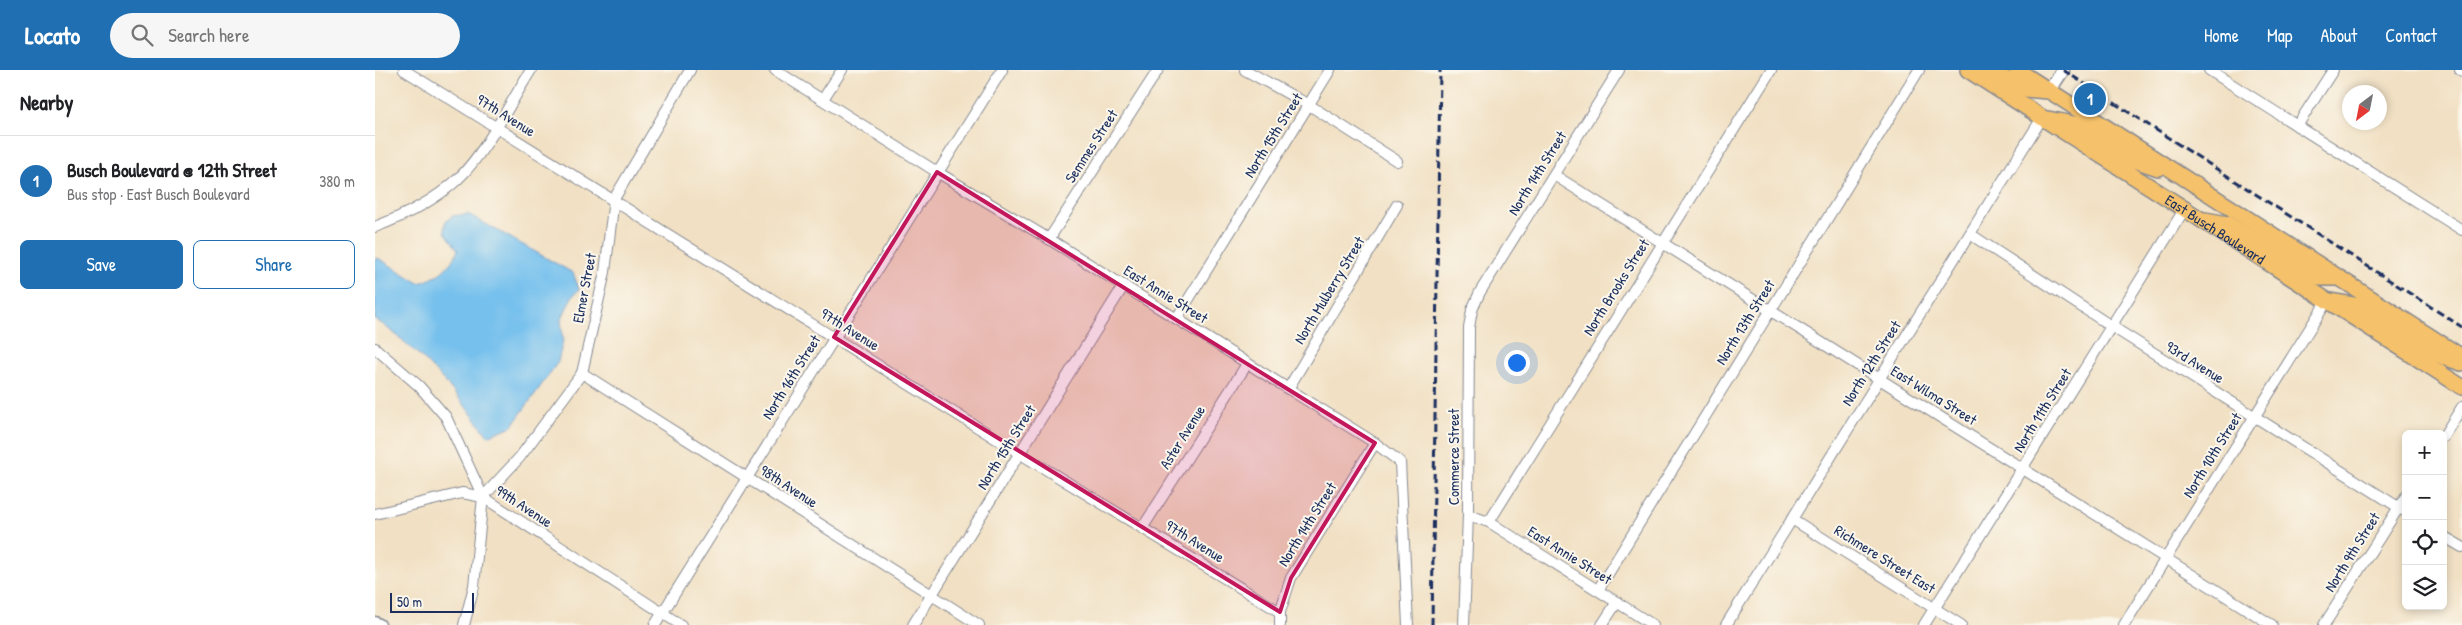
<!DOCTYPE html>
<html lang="en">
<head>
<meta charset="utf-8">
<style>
  :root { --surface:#fff; --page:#f6f6f6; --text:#202124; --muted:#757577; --line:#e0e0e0; --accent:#1f6fb2 }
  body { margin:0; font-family:"Patrick Hand",sans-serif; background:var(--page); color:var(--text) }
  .controls { position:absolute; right:15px; bottom:15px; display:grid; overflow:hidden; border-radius:8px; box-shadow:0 2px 8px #0003 }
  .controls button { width:45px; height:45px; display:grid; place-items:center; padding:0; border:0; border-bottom:1px solid var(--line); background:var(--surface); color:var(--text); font:25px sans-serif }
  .compass { position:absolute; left:1967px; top:15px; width:45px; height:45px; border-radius:50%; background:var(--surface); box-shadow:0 2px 8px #0003; rotate:212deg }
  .scale { position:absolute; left:15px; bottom:12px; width:84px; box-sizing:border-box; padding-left:5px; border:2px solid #1b2f5e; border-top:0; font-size:14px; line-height:18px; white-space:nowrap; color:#1b2f5e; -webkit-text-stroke:4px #fbf7ec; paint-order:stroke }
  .you { position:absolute; left:1141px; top:292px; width:18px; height:18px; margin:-12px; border:4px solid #fff; border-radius:50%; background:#1a73e8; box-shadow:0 0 0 8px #1a73e833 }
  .badge { display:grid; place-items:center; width:32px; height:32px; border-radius:50%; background:var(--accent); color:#fff; font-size:16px; font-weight:700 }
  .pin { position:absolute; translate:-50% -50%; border:2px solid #fff; box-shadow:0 1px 5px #0006 }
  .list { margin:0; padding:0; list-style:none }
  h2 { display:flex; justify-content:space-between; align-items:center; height:65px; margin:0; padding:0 20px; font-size:21px }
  h2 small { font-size:16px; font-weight:400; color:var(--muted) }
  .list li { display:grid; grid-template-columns:32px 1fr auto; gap:15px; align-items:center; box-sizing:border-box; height:90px; padding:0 20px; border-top:1px solid var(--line) }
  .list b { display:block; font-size:19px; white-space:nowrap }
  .list p { margin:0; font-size:16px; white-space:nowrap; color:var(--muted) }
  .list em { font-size:16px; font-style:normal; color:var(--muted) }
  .actions { display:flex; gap:10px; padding:15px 20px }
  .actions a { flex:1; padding:11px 0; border:1px solid var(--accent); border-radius:8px; text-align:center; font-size:18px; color:var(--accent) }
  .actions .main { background:var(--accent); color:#fff }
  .icon { flex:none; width:28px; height:28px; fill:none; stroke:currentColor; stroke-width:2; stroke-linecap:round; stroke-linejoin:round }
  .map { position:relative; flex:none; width:2087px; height:555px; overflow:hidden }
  header { display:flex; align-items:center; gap:30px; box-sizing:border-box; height:70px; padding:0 25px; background:var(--accent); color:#fff }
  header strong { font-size:24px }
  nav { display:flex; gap:28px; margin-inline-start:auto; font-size:18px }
  .search { width:350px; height:45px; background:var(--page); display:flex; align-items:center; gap:12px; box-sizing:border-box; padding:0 18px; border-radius:28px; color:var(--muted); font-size:19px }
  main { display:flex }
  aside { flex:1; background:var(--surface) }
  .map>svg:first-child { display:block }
</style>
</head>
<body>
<header>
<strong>Locato</strong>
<div class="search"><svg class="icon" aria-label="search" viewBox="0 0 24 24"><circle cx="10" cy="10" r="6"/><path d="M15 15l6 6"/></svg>Search here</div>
<nav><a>Home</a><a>Map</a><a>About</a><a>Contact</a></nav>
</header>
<main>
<aside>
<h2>Nearby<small></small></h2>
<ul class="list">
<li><span class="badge">1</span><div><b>Busch Boulevard @ 12th Street</b><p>Bus stop · East Busch Boulevard</p></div><em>380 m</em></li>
</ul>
<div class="actions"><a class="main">Save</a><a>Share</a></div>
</aside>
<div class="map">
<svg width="2087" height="555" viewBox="0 0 2087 555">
  <rect width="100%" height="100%" fill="#fbf7ec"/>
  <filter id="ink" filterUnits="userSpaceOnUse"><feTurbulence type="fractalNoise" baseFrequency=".02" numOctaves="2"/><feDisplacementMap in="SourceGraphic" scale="10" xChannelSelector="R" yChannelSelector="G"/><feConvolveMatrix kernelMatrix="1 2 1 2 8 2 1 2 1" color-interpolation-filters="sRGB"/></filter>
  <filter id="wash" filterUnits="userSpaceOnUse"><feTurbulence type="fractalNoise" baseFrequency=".0096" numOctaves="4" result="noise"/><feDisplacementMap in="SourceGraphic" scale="20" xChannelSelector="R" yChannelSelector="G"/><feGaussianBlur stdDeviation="1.12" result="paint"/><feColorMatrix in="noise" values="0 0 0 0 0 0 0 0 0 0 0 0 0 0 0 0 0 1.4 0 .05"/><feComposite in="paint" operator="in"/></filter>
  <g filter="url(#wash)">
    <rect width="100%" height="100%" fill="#f1e0c3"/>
    <path fill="#74c0ed" stroke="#4878a6" d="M93 144 198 203 204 219 197 227 186 250 188 270 183 292 137 356 113 366C81 322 46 281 0 249V189L3 188 44 213C61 209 76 197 83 180L70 162V152L77 146Z"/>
  </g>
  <g filter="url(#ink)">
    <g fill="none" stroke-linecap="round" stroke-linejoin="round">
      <g stroke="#868890" stroke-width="12">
        <g id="minor">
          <path d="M29 0 644 383 905 542"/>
          <path d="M400 0 562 102 674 169 1000 373 1025 392 1033 555"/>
          <path d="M870 0 934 35 1022 91"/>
          <path d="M1834 0 2087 160"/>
          <path d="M2085 0 2087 1"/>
          <path d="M448 29 467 0"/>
          <path d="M1922 56 1958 0"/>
          <path d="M1179 105 1897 555"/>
          <path d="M0 157C29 146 60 130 83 109 111 82 135 33 156 0"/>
          <path d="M1595 164 1736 256 2031 442"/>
          <path d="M674 169 783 0"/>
          <path d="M802 248 955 0"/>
          <path d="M0 278 44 316 71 347 108 427 306 555"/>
          <path d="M207 303 604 555"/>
          <path d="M913 319 1022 135"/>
          <path d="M2068 367 2087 337"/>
          <path d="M108 427 145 387 207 303 230 202 239 129 315 0"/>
          <path d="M0 444 87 423 108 427"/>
          <path d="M1093 445 1114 452 1278 555"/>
          <path d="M1417 449 1586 555"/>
          <path d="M1114 452 1396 0"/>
          <path d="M768 457 872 294"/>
          <path d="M2068 466 2087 477"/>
          <path d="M1223 520 1544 0"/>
          <path d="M89 555 99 516 108 427"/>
          <path d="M280 555 627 0"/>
          <path d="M538 555 749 215"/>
          <path d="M905 555V542L916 508 1000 373"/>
          <path d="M1089 555 1093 445 1094 258 1097 240 1105 222 1244 0"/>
          <path d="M1227 555 1242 532"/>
          <path d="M1351 555 1667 48"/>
          <path d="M1549 555 1809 140"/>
          <path d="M1749 555 1952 231"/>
          <path d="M1949 555 2031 426"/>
        </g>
      </g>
      <g stroke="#868890" stroke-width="15">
        <g id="tertiary">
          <path d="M1674 21 1688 0"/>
          <path d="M0 553 4 555"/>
        </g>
      </g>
      <g stroke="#868890" stroke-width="18">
        <g id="primary">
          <path id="s1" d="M1593 0 2087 317"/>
          <path d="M1614 0 1649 19 1673 21"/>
          <path d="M1642 0 2087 287"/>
          <path d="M1673 49 1704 55 1759 90 1783 98"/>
          <path d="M1830 150 1853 154 1933 203 1945 208H1962"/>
          <path d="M1954 231 1984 236 2060 284 2086 293"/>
        </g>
      </g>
      <use href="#minor" stroke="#fff" stroke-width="10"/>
      <use href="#tertiary" stroke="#fff" stroke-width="12"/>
      <use href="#primary" stroke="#f5c16b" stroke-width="15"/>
      <g stroke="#1b2f5e" stroke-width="3" stroke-dasharray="8 4" stroke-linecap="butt">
        <path d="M1688 0 2087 257"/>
        <path d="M1057 555 1065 0"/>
      </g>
    </g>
  </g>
  <path fill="#c2185b" fill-opacity="0.2" stroke="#c2185b" stroke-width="4" stroke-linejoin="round" d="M562 102 1000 373 916 508 905 542 459 267Z"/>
  <g text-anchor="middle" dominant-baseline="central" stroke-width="4" stroke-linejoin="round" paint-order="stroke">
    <g font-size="15" fill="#1b2f5e" stroke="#fbf7ec">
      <text transform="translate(131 45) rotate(32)">97th Avenue</text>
      <text transform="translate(898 65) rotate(-58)">North 15th Street</text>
      <text transform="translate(716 76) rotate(-57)">Semmes Street</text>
      <text transform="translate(1162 103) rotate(-58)">North 14th Street</text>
      <text stroke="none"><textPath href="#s1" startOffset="294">East Busch Boulevard</textPath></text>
      <text transform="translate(1241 217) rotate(-58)">North Brooks Street</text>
      <text transform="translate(209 218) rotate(-79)">Elmer Street</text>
      <text transform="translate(954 220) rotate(-59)">North Mulberry Street</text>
      <text transform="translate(791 224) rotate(32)">East Annie Street</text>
      <text transform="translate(1370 252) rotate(-58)">North 13th Street</text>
      <text transform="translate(475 259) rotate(32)">97th Avenue</text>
      <text transform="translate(1820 292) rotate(32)">93rd Avenue</text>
      <text transform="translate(1496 293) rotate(-58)">North 12th Street</text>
      <text transform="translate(416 307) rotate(-58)">North 16th Street</text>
      <text transform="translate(1559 325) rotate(32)">East Wilma Street</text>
      <text transform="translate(1667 340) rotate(-58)">North 11th Street</text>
      <text transform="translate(807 367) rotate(-58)">Aster Avenue</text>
      <text transform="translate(631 377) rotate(-58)">North 15th Street</text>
      <text transform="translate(1837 385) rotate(-58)">North 10th Street</text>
      <text transform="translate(1078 387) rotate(-90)">Commerce Street</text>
      <text transform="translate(414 416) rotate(33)">98th Avenue</text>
      <text transform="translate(149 436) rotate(33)">99th Avenue</text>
      <text transform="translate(932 454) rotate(-58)">North 14th Street</text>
      <text transform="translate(820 471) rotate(32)">97th Avenue</text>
      <text transform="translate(1977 482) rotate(-58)">North 9th Street</text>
      <text transform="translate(1195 485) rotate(32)">East Annie Street</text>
      <text transform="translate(1510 489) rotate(32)">Richmere Street East</text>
    </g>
  </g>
</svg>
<div class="controls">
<button>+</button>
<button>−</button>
<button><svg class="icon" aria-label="locate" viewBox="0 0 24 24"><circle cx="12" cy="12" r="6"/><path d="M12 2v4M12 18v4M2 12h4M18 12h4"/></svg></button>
<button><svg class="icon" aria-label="layers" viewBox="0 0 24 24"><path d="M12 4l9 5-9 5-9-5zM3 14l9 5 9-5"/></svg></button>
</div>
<svg class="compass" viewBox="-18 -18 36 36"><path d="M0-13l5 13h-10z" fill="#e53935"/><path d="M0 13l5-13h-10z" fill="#757577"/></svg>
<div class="scale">50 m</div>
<div class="you"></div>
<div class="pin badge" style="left:1715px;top:29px">1</div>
</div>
</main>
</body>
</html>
